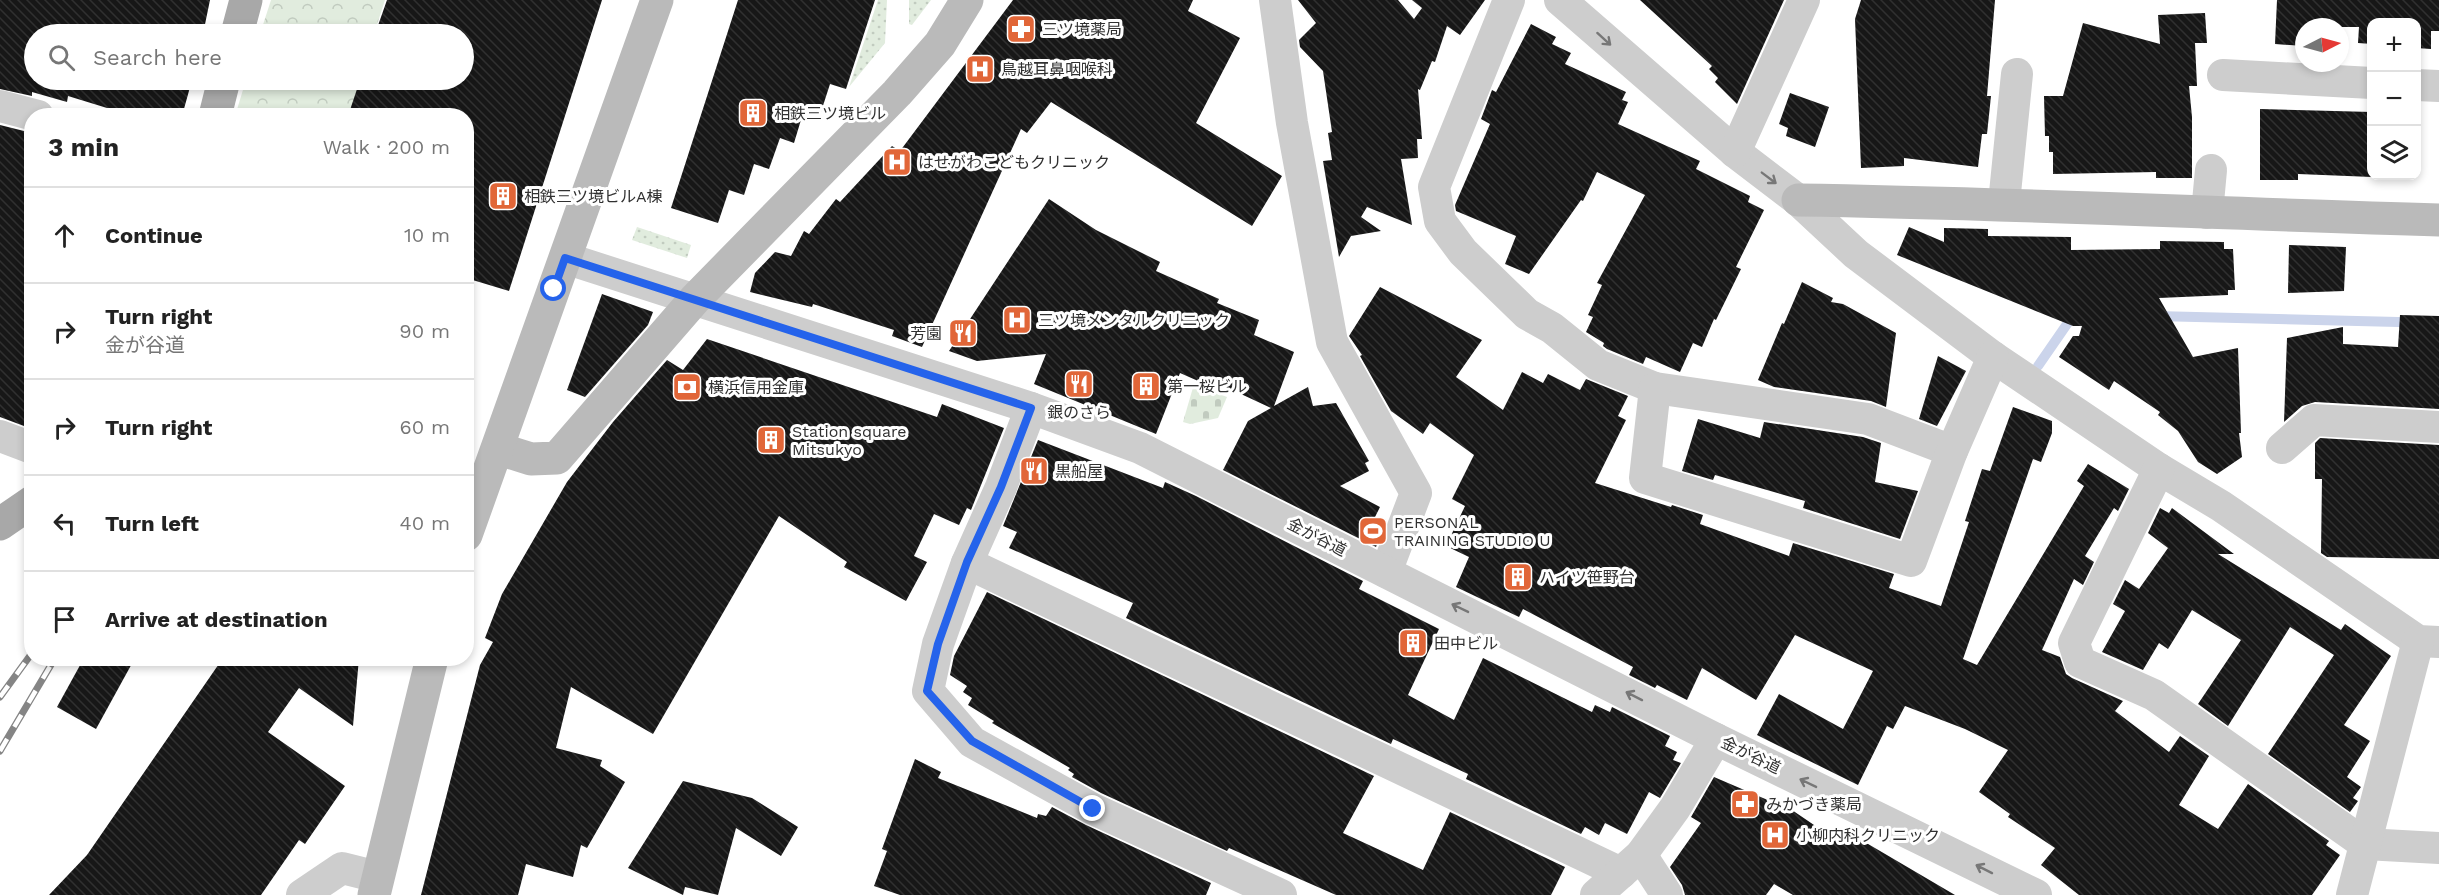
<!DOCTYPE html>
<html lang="en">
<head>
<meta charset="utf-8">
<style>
  :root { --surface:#fff; --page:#f2f2f2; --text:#222; --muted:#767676; --line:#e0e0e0 }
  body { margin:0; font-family:"Work Sans","Noto Sans JP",sans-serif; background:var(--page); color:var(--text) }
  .controls { position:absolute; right:18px; top:18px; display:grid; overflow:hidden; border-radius:12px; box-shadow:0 3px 9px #0003 }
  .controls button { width:54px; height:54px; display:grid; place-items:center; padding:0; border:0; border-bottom:2px solid var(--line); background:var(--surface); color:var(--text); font:30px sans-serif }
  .compass { position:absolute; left:2295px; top:18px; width:54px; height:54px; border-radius:50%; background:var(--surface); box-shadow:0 3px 9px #0003; rotate:84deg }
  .stop { position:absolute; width:18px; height:18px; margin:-14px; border:4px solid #2563eb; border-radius:50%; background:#fff }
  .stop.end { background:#2563eb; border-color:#fff; box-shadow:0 2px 6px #0008 }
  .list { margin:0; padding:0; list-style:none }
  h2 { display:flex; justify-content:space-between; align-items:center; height:78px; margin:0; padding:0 24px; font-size:26px }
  h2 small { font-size:20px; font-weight:400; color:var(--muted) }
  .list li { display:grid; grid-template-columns:39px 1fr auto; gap:18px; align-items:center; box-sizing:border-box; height:96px; padding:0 24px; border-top:2px solid var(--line) }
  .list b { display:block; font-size:22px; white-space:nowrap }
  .list p { margin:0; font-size:20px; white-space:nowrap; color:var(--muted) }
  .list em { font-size:20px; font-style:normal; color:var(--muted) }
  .icon { flex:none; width:33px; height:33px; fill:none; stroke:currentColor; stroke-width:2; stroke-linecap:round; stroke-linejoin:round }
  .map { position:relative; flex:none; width:2439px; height:895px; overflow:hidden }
  .search { position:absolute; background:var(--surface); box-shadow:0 3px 9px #0003; left:24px; top:24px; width:450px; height:66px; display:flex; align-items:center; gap:15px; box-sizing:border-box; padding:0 21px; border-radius:33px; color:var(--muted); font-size:22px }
  .panel { position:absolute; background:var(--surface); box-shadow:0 3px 9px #0003; left:24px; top:108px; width:450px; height:558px; border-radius:24px }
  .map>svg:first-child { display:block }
</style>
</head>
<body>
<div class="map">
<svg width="2439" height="895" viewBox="0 0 2439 895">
  <defs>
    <pattern id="grass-dots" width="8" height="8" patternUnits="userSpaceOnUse" patternTransform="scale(1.5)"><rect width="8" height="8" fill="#e1ecde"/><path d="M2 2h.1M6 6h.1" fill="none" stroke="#c1cbbf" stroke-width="1.8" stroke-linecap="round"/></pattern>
    <pattern id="forest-crowns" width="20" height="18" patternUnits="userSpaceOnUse" patternTransform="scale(1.5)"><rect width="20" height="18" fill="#e1ecde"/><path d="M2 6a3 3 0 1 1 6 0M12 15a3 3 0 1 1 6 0" fill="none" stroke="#c1cbbf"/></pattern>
    <pattern id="cemetery-stones" width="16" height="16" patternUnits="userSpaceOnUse" patternTransform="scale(1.5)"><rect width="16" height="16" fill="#e1ecde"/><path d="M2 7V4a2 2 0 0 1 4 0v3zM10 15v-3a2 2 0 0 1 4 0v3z" fill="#c1cbbf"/></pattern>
    <pattern id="building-back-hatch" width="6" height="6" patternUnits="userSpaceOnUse" patternTransform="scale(1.5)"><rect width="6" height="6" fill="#171717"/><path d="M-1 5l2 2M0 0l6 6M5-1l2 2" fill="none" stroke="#303030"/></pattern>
  </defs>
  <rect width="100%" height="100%" fill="#fff"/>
  <g fill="url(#grass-dots)">
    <path d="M878 0H887L885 43 849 87Z"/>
    <path d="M909 0H931L912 25 909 24Z"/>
    <path d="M637 227 691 245 687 258 632 240Z"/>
  </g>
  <g fill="url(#forest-crowns)">
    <path d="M271 0H385L374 34H260Z"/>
    <path d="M246 80H360L349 115 235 116Z"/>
  </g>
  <path fill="url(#cemetery-stones)" d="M1194 384 1227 397 1218 418 1190 424 1183 422Z"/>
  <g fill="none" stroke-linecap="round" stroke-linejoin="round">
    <g stroke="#cbd4eb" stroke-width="10">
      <path d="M2155 316 2439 323"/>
      <path d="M2038 366 2074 314H2076"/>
    </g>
  </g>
  <g fill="url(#building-back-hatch)">
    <path d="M0 0H210L203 34H34V80H192L182 116H133L68 96 67 102 32 92V96L0 89Z"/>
    <path d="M387 0H602L509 291 466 278V116H348L360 80H464V34H375Z"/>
    <path d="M738 0H875L846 89 830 84 820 115 804 110 794 143 780 138 769 169 754 164 744 195 729 190 718 223 671 208Z"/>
    <path d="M1013 0H1193L1188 11 1240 38 1196 123 1282 176 1252 226 1051 102 1027 133 1021 129 922 347 892 336 894 330 813 304 812 307 750 292 755 273 775 252 791 256 804 231 809 234 836 199 840 202 892 146 900 151Z"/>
    <path d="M1298 0H1398L1414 19 1422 8 1412 0H1485L1460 35 1447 26 1435 62 1432 61 1420 90 1418 89 1422 139H1417L1418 158 1401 159 1412 225 1367 207 1361 217 1381 231 1351 236 1339 257 1323 161 1332 160 1328 133 1332 132 1323 71 1300 47 1299 40 1316 23Z"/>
    <path d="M1640 0H1784L1737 104 1715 82 1718 78 1709 69 1712 66Z"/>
    <path d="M1861 0H1995L1987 96H1991L1987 134H1982L1978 167 1904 158V166L1861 168 1855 19Z"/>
    <path d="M2277 0H2439V31H2431V49L2416 48V22H2372V44L2358 43 2359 27H2304V46L2275 44Z"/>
    <path d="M2205 13 2207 43H2195L2197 86H2189L2192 117V178H2156V172L2053 174V152H2049V136H2045L2044 96H2063L2083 23 2160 44 2158 15Z"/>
    <path d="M1531 24 1556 37 1552 44 1571 53 1565 64 1626 92 1622 100 1628 102 1618 124 1700 161 1696 169 1750 196 1748 202 1764 210 1736 267 1741 269 1716 320 1714 319 1702 347 1693 343 1680 372 1646 357 1643 364 1607 349 1603 346 1604 343 1586 332 1593 317 1588 315 1602 285 1597 283 1645 195 1597 172 1583 201 1581 200 1529 274 1505 264 1516 236 1456 211 1455 205 1490 124 1481 119 1492 90 1496 92Z"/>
    <path d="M1790 93 1829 107 1815 147 1786 136 1788 128 1779 124Z"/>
    <path d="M2260 109 2372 112V177L2298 174V180H2260Z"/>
    <path d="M0 125 32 133V429L0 417Z"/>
    <path d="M1049 199 1096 230 1160 262 1156 271 1219 299 1217 303 1259 320 1254 335 1294 352 1274 406 1308 387 1313 406 1336 403 1369 461 1365 463 1369 471 1340 486 1380 507 1375 517 1385 523 1376 547 1223 470 1248 421 1271 408 1213 381 1205 384 1180 373 1156 434 1034 384 1046 354 977 361 949 351Z"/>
    <path d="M1909 227 1944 242V228L1988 229V236L2071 237V250L2160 249V241L2224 242V249H2233L2235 290H2228V295L2159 298 2193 357 2238 348 2241 433H2239L2242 457 2217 474 2198 462 2178 431 2158 415 2160 412 2114 381 2109 390 2059 357 2073 336H2079L2082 326H2073L1897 255Z"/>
    <path d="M2289 245 2346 247 2344 291 2288 293Z"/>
    <path d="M1802 282 1833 298 1831 302 1843 304 1896 333 1886 407 1871 401 1774 387 1758 380 1782 323 1784 324Z"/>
    <path d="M1380 287 1482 340 1456 377 1503 410 1522 372 1543 383 1548 374 1580 390 1586 379 1628 396 1618 416 1626 420 1595 483 1671 507 1672 505 1703 515 1700 524 1789 556 1793 543 1894 574 1889 588 1941 606 1969 522 1965 521 1982 469 1990 471 2013 407 2052 421V433L2041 462 2033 459 1963 659 1977 665 2084 486 2077 481 2088 464 2129 489 2118 511 2114 508 2085 556 2094 562 2083 585 2074 579 2042 650 2060 657 2066 674 2072 678 2123 701 2115 711 2169 752 2180 736 2209 756 2179 805 2218 829 2248 784 2329 841 2326 845 2340 855 2312 895H2079L2041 865 2055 848 2008 817 2010 814 1979 792 2008 750 1965 729 1905 706 1893 729 1887 726 1858 785 1757 735 1779 694 1843 729 1873 671 1795 635 1756 700 1702 668 1687 700 1657 685 1655 688 1629 675 1633 667 1523 609 1519 617 1456 587 1469 557 1446 546 1465 506 1452 499 1474 455 1430 423 1423 434 1391 411 1360 356 1362 355 1349 336Z"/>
    <path d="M602 294 653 312 648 325 585 397 567 390Z"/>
    <path d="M2400 315 2439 316V409L2315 402 2302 406 2284 422 2287 338 2343 327V344L2398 347Z"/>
    <path d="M707 339 937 417 942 404 1004 428 971 510 967 508 959 525 934 514 914 556 927 562 906 601 844 567 847 562 779 516 653 734 571 687 556 748 602 760 600 766 625 782 587 848 581 845 573 877 526 864 518 895H421L480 665 493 642 485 638 502 594 567 482 613 422 667 360 683 370Z"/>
    <path d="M1938 356 1966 371 1937 426 1919 419Z"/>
    <path d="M1698 419 1760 438 1764 422 1863 437 1881 443 1875 482 1918 491 1900 539 1803 508 1805 501 1715 475 1713 480 1682 471Z"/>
    <path d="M2320 438 2439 445V559L2327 557 2321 553 2322 479H2315V443Z"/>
    <path d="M1038 440 1163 488 1165 482 1196 496 1363 581 1359 589 1439 629 1408 695 1454 720 1483 658 1592 712 1595 705 1610 712 1612 707 1670 736 1665 746 1677 752 1673 760 1681 763 1660 798 1649 792 1627 834 1605 823 1599 835 1585 827 1581 834 1466 779 1468 774 1393 739 1391 744 1126 618 1133 603 1009 548 1017 532 1003 526Z"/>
    <path d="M2160 508 2169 513 2172 508 2234 554H2218L2341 630 2345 624 2391 656 2344 725 2370 741 2347 777 2361 787 2353 798 2358 801 2350 812 2268 754 2334 655 2290 627 2228 726 2198 704 2241 640 2192 610 2168 649 2159 643 2143 670 2102 652 2125 611 2113 604 2125 580 2139 589 2168 548 2148 533Z"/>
    <path d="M987 592 1374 776 1343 833 1423 870 1450 812 1565 867 1551 895H1336L1229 848 1227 851 1101 793 1072 777 1074 774 1068 770 1070 768 992 723 994 721 968 705 972 698 963 692 967 686 950 675 954 656Z"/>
    <path d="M84 658H135L96 729 57 707Z"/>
    <path d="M223 658H359L353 726 299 688 268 732 345 786 305 844 299 840 261 895H49L87 855Z"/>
    <path d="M915 759 941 772 938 778 1037 818 1038 814 1046 816 1052 807 1086 825 1211 883 1206 895H900L874 886 887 851 882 849Z"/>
    <path d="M1714 777 1770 801 1773 797 1839 842 1846 831 1955 895H1793L1774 884 1766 895H1685L1682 885 1670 867 1701 823 1691 817Z"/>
    <path d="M683 781 752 798 798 827 781 856 736 828 718 895 685 887 683 895 628 868Z"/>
  </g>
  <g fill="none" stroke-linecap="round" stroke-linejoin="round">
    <g stroke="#cdcdcd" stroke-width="32">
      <path d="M1275 0 1292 123 1332 342 1416 493 1386 572"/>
      <path d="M1509 0 1434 187 1440 221 1463 252 1527 314 1552 328 1598 365 1655 388 1868 419 1952 451"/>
      <path d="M1560 0 1735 152 1798 200 1856 254 1993 357 2159 469 2221 506 2418 641 2439 642"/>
      <path d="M2223 75 2372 83"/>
      <path d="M2416 85 2439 86"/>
      <path d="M0 106 38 116"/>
      <path d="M1735 152 1804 0"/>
      <path d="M2004 203 2017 74"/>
      <path d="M2207 213 2211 170"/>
      <path d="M565 258 1031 408 1140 448 1716 739 2036 895"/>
      <path d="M1655 388 1645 478 1911 561 1952 451 1993 357"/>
      <path d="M1031 408 1001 487 967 563 938 644 928 691 972 742 1093 809 1281 895"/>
      <path d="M0 436 32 448"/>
      <path d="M2282 448 2314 420 2439 427"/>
      <path d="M2159 469 2074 643 2080 662 2154 695 2365 844 2439 848"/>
      <path d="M967 563 1621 873"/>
      <path d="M1641 855 1667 895"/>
      <path d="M302 895 342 868 378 877"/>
      <path d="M1596 895 1641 855 1675 808 1716 739"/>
      <path d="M2352 895 2418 641"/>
    </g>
    <g stroke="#bababa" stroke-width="33">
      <path d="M1798 200C2012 203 2225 214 2439 220"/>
      <path d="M499 449 531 459 557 458 695 299 897 93 940 44 967 0"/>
      <path d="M466 535 657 0"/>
      <path d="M374 895 432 658"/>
    </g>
    <g stroke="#a8a8a8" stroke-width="33">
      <path d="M237 34 246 0"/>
      <path d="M215 116 224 80"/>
      <path d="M0 524 32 502"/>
    </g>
    <g stroke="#858585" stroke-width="7">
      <g id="rail">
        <path d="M0 697 32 653"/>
        <path d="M0 751 55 658"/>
      </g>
    </g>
    <use href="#rail" stroke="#fff" stroke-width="4.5" stroke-dasharray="14" stroke-linecap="butt"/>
  </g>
  <defs><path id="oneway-shaft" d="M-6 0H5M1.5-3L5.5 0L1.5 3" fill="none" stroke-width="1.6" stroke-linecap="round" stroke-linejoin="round" transform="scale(1.5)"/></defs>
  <g stroke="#777">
    <use href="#oneway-shaft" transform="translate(1604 39) rotate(42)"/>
    <use href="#oneway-shaft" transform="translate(1769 178) rotate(37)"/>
    <use href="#oneway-shaft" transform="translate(1460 608) rotate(-154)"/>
    <use href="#oneway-shaft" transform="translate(1634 696) rotate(-153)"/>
    <use href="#oneway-shaft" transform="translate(1808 783) rotate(-154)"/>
    <use href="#oneway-shaft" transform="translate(1984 869) rotate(-153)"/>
  </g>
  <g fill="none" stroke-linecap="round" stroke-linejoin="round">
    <path stroke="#2563eb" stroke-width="8" d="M554 289 565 258 1031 408 1001 487 967 562 938 644 927 691 972 741 1093 809"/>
  </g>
  <defs>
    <g id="pharmacy-square" transform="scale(1.5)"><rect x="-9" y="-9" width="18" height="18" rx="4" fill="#e16638" stroke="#fff"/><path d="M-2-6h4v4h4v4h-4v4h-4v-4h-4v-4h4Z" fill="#fff"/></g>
    <g id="hospital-square" transform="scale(1.5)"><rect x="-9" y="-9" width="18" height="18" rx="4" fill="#e16638" stroke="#fff"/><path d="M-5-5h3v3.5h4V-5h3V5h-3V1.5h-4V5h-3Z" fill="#fff"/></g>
    <g id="building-square" transform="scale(1.5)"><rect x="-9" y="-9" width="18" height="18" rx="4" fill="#e16638" stroke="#fff"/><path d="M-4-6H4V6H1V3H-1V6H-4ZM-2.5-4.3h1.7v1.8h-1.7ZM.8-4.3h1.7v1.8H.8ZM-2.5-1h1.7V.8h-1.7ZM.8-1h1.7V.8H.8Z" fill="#fff"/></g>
    <g id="restaurant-square" transform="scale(1.5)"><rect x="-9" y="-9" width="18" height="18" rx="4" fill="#e16638" stroke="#fff"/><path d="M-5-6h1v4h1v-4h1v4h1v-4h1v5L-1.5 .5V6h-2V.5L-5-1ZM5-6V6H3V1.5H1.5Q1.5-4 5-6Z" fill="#fff"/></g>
    <g id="bank-square" transform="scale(1.5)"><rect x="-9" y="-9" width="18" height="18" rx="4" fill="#e16638" stroke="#fff"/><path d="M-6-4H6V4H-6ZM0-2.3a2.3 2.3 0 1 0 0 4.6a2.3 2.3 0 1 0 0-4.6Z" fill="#fff"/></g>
    <g id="stadium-square" transform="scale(1.5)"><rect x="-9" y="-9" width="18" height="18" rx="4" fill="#e16638" stroke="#fff"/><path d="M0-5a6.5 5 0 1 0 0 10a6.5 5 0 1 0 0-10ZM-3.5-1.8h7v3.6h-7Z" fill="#fff"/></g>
  </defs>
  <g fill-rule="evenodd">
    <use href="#pharmacy-square" x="1021" y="29"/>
    <use href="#hospital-square" x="980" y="69"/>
    <use href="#building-square" x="753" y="113"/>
    <use href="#hospital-square" x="897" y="162"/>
    <use href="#building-square" x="503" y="196"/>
    <use href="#hospital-square" x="1017" y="320"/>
    <use href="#restaurant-square" x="963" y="333"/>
    <use href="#restaurant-square" x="1079" y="384"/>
    <use href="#building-square" x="1146" y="386"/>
    <use href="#bank-square" x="687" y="387"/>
    <use href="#building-square" x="771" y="440"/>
    <use href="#restaurant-square" x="1034" y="471"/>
    <use href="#stadium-square" x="1373" y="531"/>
    <use href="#building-square" x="1518" y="577"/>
    <use href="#building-square" x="1413" y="643"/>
    <use href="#pharmacy-square" x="1745" y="804"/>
    <use href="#hospital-square" x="1775" y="835"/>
  </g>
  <g text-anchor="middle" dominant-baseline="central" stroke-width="6" stroke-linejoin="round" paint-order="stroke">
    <g font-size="16" fill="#303030" stroke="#fff" text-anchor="start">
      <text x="1042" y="29">三ツ境薬局</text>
      <text x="1001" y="69">鳥越耳鼻咽喉科</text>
      <text x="774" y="113">相鉄三ツ境ビル</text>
      <text x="918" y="162">はせがわこどもクリニック</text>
      <text x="524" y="196">相鉄三ツ境ビルA棟</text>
      <text x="1038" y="320">三ツ境メンタルクリニック</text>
      <text x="942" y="333" text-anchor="end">芳園</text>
      <text x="1167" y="386">第一桜ビル</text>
      <text x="708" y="387">横浜信用金庫</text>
      <text x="1079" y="412" text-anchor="middle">銀のさら</text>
      <text x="792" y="431">Station square<tspan x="792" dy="18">Mitsukyo</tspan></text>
      <text x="1055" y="471">黒船屋</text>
      <text x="1394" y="522">PERSONAL<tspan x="1394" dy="18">TRAINING STUDIO U</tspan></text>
      <text x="1539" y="577">ハイツ笹野台</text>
      <text x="1434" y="643">田中ビル</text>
      <text x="1766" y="804">みかづき薬局</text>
      <text x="1796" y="835">小柳内科クリニック</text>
    </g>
    <g font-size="16" fill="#303030" stroke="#fff">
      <text transform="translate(1317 537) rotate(27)">金が谷道</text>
      <text transform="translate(1751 755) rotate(26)">金が谷道</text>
    </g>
  </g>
</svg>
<div class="controls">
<button>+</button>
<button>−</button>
<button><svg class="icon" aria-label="layers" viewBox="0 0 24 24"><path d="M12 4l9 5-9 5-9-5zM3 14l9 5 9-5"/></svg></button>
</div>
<svg class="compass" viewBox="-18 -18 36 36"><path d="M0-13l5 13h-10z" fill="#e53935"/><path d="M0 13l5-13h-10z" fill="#767676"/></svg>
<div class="stop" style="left:554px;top:289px"></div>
<div class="stop end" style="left:1093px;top:809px"></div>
<div class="search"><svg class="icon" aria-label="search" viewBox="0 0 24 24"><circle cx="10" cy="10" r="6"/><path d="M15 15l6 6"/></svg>Search here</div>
<section class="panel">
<h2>3 min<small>Walk · 200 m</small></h2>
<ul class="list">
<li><svg class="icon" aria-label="ahead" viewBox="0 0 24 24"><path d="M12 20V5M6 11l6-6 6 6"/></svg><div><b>Continue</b></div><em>10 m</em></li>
<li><svg class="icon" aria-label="right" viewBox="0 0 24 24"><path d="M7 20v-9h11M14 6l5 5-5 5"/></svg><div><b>Turn right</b><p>金が谷道</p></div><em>90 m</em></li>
<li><svg class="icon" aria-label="right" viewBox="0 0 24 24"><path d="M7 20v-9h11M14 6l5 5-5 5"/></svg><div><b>Turn right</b></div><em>60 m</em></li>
<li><svg class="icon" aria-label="left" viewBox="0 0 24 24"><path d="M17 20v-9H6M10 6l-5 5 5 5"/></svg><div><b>Turn left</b></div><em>40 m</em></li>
<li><svg class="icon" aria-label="arrive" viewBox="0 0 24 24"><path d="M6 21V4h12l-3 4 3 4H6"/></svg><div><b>Arrive at destination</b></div></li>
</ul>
</section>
</div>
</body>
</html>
